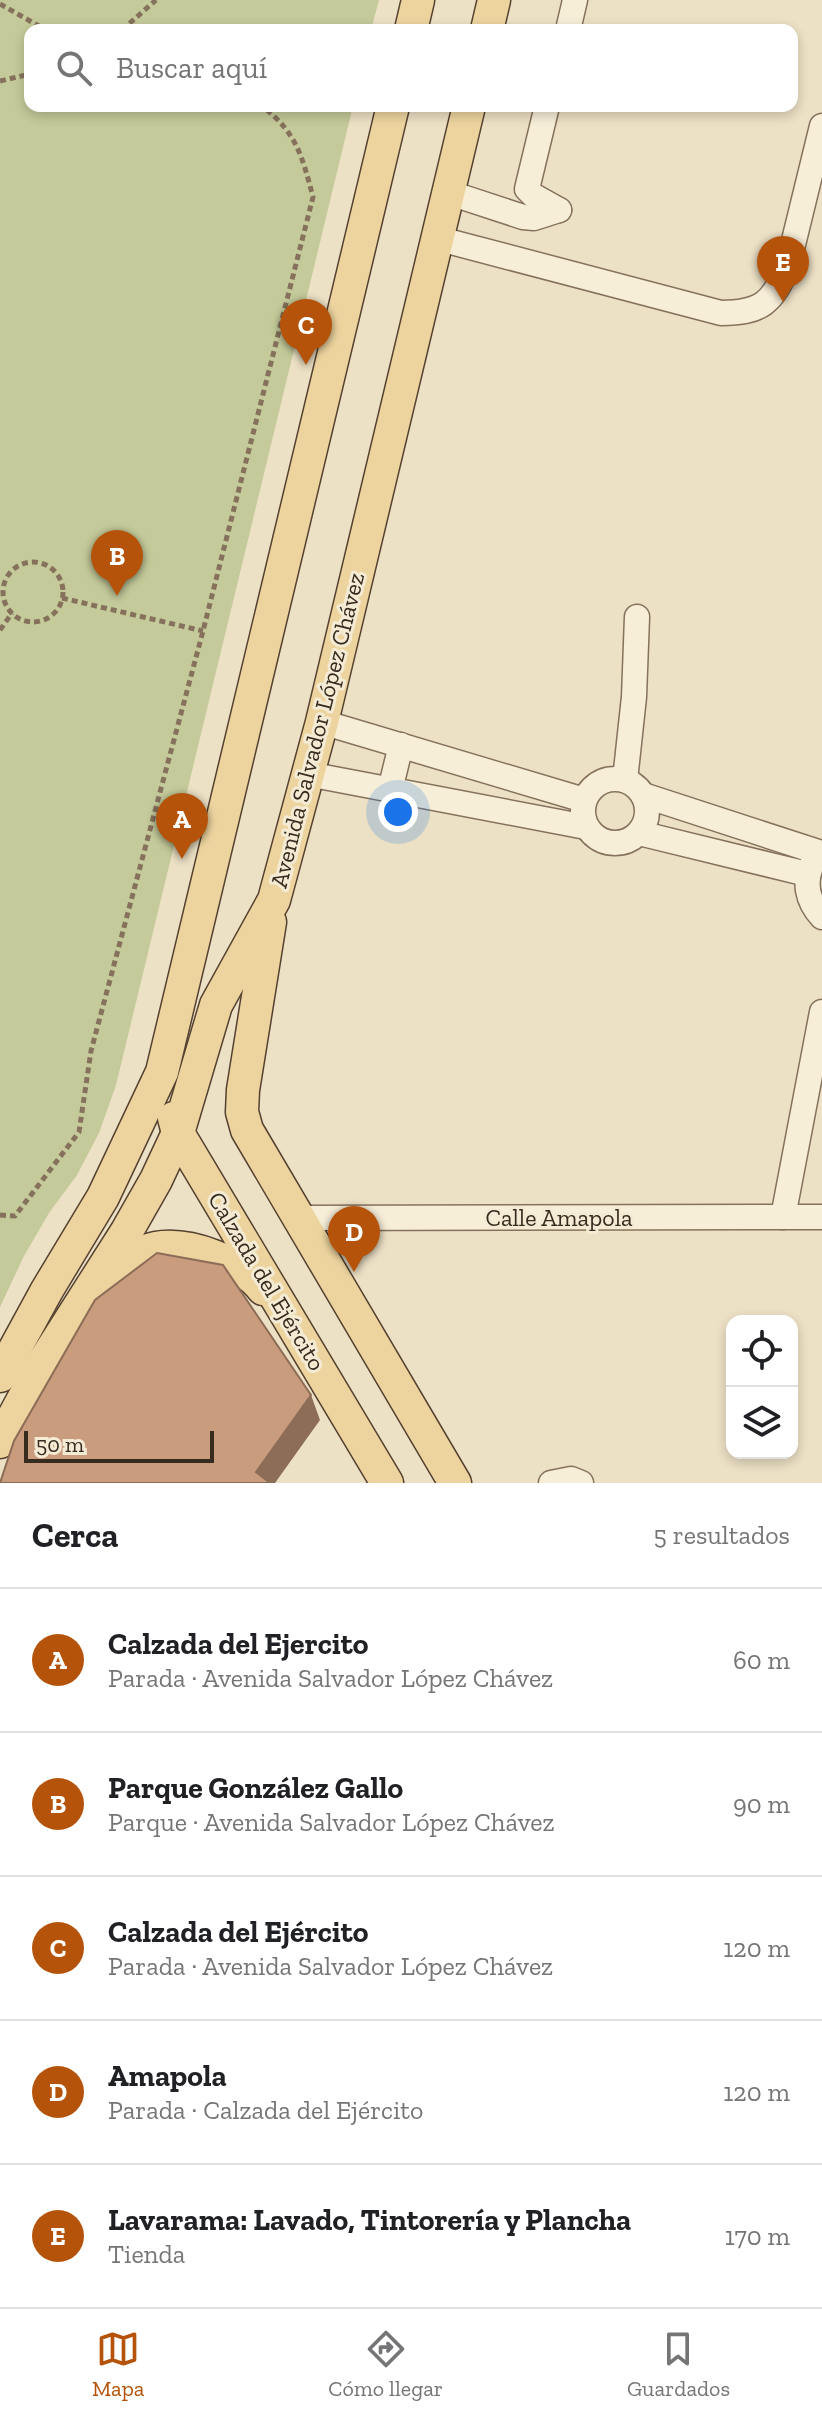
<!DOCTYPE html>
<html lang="es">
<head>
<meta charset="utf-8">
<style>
  :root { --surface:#fff; --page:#f6f6f6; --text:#202124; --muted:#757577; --line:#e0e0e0; --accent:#b45309 }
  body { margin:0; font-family:"Zilla Slab",serif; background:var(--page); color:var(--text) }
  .controls { position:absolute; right:24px; bottom:24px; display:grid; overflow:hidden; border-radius:16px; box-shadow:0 4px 12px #0003 }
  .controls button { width:72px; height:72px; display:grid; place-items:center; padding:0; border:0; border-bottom:2px solid var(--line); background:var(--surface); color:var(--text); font:40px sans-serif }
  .scale { position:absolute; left:24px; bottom:20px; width:190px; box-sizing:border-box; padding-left:8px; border:4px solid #372b1f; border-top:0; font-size:22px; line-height:28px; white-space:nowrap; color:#372b1f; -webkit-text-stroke:6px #f4ebd5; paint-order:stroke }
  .you { position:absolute; left:398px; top:812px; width:28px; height:28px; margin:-20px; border:6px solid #fff; border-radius:50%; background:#1a73e8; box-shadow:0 0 0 12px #1a73e833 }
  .badge { display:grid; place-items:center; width:52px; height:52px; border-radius:50%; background:var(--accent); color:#fff; font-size:26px; font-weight:700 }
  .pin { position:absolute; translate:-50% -66px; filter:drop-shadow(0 2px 4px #0008) }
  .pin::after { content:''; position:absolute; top:42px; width:28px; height:24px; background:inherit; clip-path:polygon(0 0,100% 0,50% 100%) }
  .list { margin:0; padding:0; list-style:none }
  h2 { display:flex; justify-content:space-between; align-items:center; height:104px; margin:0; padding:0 32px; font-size:34px }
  h2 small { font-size:26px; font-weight:400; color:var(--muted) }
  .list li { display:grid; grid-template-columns:52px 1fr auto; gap:24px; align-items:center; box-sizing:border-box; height:144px; padding:0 32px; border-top:2px solid var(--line) }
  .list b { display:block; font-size:30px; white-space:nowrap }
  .list p { margin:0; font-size:26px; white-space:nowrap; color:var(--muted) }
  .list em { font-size:26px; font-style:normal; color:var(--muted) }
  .icon { flex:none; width:44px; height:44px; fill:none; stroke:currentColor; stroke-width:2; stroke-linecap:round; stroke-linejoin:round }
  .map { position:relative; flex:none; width:822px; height:1483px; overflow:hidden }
  .search { position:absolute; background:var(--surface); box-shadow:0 4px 12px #0003; left:24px; right:24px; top:24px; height:88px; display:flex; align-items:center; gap:20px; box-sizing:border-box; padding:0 28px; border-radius:16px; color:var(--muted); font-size:30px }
  .sheet { height:824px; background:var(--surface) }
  nav { display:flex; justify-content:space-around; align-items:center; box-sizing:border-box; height:112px; border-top:2px solid var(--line); background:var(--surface); font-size:22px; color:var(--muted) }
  nav a { display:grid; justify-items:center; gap:4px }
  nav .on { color:var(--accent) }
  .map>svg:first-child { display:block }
</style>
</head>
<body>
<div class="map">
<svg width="822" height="1483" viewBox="0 0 822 1483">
  <rect width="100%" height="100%" fill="#ece0c5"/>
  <path fill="#c5ca9a" d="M0 0H379L371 30H30V106H353L116 1085 99 1133 77 1175 49 1213 24 1256 0 1307Z"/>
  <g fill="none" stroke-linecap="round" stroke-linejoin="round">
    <g stroke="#86725c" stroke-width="27">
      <g id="minor">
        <path d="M568 30 575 0"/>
        <path d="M547 106 527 189 534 196 559 210"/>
        <path d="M447 192 523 217 534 218 559 210"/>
        <path d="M436 238 721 313C761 313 773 303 788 265L822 126"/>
        <path d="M322 722 584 800"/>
        <path d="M308 774 586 827"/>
        <circle cx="615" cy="811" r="32"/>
        <path d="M625 780 634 697 637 617"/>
        <path d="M390 790 401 745"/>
        <path d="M643 795 818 852"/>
        <path d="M639 833 807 874"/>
        <path d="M813 862C803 882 807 901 822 917"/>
        <path d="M783 1217 822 1012"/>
        <path d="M296 1218 822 1217"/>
        <path d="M551 1483 571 1479 581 1483"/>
      </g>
    </g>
    <g stroke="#554130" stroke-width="35">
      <g id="major">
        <path d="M411 30 418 0"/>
        <path d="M487 30 494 0"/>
        <path d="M270 922 243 1090 242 1112 247 1130 455 1483"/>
        <path d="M174 1118 178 1133 387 1483"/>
        <path d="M105 1283C117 1269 136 1252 156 1248 189 1242 242 1262 263 1289"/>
        <path d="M0 1376 47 1290 103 1197 162 1072 393 106"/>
        <path d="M0 1442 41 1366 127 1231 156 1180 178 1133 216 1005 274 900 322 722 469 106"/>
      </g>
    </g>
    <g stroke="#86725c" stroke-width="5" stroke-dasharray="6 4" stroke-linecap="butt">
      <path d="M0 4 46 30"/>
      <path d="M122 30 156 0"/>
      <path d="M0 81 30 74"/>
      <circle cx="33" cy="592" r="30"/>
      <path d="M62 598 203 631"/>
      <path d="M0 630 12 613"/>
      <path d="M0 1215 15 1216 79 1132 91 1051 203 631 313 197C302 156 297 133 262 106"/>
    </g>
    <use href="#minor" stroke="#f7eed8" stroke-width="24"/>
    <use href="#major" stroke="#edd49f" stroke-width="32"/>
  </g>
  <path fill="#8d6d58" d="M311 1395 320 1420 275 1483H260L256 1472Z"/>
  <path fill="#c99c7d" stroke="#8d6d58" stroke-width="2" d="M157 1253 223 1265 311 1395 256 1472 270 1483H0L14 1441 95 1300Z"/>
  <g text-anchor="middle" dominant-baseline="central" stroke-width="6" stroke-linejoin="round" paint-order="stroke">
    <g font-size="24" fill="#372b1f" stroke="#f4ebd5">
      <text transform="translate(317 730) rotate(-76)">Avenida Salvador López Chávez</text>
      <text x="559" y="1217">Calle Amapola</text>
      <text transform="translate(267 1281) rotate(59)">Calzada del Ejército</text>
    </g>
  </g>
</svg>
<div class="controls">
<button><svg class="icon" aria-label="locate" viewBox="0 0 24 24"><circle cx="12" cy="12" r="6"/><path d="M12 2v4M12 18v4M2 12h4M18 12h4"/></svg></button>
<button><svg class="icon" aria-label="layers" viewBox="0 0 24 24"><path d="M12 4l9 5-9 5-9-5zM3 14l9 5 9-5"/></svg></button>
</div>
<div class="scale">50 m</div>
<div class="you"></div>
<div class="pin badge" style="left:182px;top:859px">A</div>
<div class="pin badge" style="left:117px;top:596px">B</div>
<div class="pin badge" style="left:306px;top:365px">C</div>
<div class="pin badge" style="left:354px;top:1272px">D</div>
<div class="pin badge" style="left:783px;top:302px">E</div>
<div class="search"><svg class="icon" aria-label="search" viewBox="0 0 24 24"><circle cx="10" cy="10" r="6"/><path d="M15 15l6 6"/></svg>Buscar aquí</div>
</div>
<section class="sheet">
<h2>Cerca<small>5 resultados</small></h2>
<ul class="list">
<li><span class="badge">A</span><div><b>Calzada del Ejercito</b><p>Parada · Avenida Salvador López Chávez</p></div><em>60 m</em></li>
<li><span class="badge">B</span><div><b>Parque González Gallo</b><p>Parque · Avenida Salvador López Chávez</p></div><em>90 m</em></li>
<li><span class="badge">C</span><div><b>Calzada del Ejército</b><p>Parada · Avenida Salvador López Chávez</p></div><em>120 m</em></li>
<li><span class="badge">D</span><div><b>Amapola</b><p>Parada · Calzada del Ejército</p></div><em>120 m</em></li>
<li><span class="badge">E</span><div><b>Lavarama: Lavado, Tintorería y Plancha</b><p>Tienda</p></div><em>170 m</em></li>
</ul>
</section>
<nav>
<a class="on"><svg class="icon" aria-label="map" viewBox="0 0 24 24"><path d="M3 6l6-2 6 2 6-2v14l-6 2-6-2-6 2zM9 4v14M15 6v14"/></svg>Mapa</a>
<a><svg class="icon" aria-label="directions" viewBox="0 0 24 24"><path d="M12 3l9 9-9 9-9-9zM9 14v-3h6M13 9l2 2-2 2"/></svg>Cómo llegar</a>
<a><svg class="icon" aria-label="saved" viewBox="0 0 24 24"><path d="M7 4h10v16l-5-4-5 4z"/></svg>Guardados</a>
</nav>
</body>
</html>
